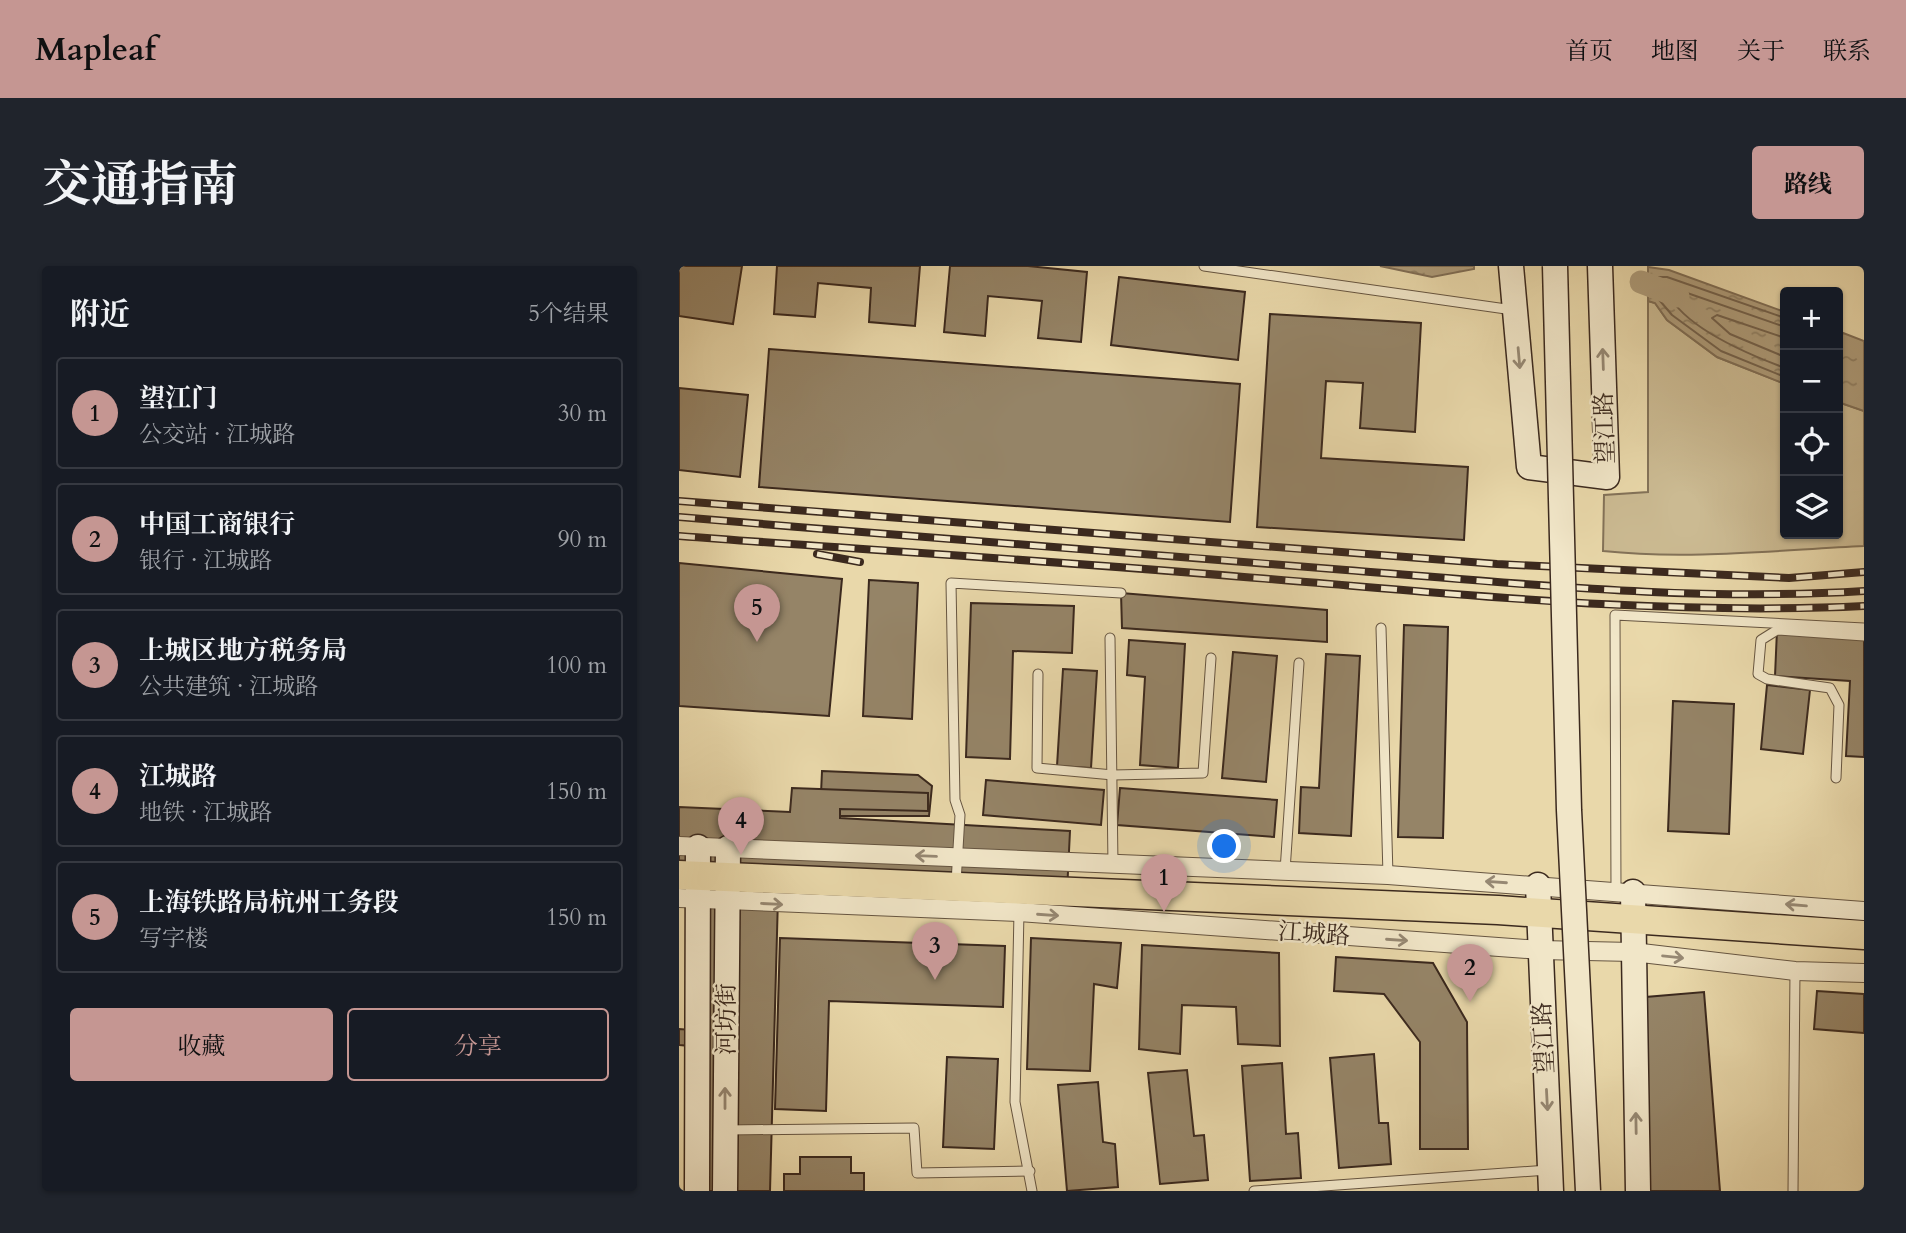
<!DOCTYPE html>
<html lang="zh">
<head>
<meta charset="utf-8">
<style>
  :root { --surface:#171b24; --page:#20242c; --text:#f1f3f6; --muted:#9ea1a6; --line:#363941; --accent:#c59692 }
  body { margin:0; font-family:Cardo,"Noto Serif SC",serif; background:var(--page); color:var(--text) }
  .controls { position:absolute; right:21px; top:21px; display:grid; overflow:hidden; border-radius:7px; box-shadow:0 2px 5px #0004 }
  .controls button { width:63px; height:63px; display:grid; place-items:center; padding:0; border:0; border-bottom:2px solid var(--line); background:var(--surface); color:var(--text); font:35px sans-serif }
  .you { position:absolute; left:546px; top:581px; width:24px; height:24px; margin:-18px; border:5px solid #fff; border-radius:50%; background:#1a73e8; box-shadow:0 0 0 10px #1a73e833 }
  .badge { display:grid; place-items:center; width:46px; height:46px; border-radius:50%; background:var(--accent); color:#111; font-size:23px; font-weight:700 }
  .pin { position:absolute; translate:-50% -58px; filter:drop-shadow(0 2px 4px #0008) }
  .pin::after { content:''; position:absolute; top:37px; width:24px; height:21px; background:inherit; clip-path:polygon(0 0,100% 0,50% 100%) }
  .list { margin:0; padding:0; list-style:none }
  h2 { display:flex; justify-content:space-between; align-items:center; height:91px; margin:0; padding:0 28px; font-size:30px }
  h2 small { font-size:23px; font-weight:400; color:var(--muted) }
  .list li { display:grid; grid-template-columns:46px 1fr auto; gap:21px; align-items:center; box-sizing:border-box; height:112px; margin:0 14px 14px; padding:0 14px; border:2px solid var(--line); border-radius:7px }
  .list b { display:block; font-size:26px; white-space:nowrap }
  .list p { margin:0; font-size:23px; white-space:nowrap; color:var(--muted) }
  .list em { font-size:23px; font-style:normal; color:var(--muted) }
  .actions { display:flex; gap:14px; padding:21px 28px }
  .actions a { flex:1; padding:16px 0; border:2px solid var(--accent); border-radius:7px; text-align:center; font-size:24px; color:var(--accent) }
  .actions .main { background:var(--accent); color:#111 }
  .icon { flex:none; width:38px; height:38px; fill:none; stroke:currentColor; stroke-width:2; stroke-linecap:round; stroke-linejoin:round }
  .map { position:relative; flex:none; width:1185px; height:925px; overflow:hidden; border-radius:7px }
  header { display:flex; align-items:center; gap:42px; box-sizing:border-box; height:98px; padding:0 35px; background:var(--accent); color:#111 }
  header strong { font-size:33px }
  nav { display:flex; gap:38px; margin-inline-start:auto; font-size:24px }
  .intro { display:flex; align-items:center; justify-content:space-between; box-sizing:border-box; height:168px; padding:0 42px }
  h1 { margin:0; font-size:49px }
  .button { padding:18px 32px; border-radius:7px; background:var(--accent); color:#111; font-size:24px; font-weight:700 }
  main { display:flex; gap:42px; padding:0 42px }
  aside { flex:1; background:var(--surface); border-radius:7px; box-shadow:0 2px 5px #0004 }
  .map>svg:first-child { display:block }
</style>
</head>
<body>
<header>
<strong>Mapleaf</strong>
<nav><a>首页</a><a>地图</a><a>关于</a><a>联系</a></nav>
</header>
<div class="intro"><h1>交通指南</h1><a class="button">路线</a></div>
<main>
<aside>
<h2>附近<small>5个结果</small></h2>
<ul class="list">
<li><span class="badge">1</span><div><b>望江门</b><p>公交站 · 江城路</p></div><em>30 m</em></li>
<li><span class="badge">2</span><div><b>中国工商银行</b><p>银行 · 江城路</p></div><em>90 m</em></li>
<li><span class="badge">3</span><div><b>上城区地方税务局</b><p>公共建筑 · 江城路</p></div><em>100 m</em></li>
<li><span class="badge">4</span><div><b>江城路</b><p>地铁 · 江城路</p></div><em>150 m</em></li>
<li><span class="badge">5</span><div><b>上海铁路局杭州工务段</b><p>写字楼</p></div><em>150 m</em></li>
</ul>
<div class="actions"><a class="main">收藏</a><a>分享</a></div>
</aside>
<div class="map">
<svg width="1185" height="925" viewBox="0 0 1185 925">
  <defs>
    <pattern id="water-ripples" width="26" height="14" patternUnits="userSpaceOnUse" patternTransform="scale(1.75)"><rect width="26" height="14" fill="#ae9c7a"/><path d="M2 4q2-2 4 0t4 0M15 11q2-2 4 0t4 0" fill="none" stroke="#8f7f63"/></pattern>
  </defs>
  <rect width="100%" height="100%" fill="#e9d8aa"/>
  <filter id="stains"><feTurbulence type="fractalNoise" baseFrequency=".00286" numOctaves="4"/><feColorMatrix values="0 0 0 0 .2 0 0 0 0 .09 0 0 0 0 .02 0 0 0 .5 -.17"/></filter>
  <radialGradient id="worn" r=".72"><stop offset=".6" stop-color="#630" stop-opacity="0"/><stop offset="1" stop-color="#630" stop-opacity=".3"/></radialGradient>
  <path fill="#cbba92" stroke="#837258" stroke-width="2" d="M969 35 976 37 988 54 1038 91 1106 118V268H1159V136L1185 145V280C1099 284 1010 294 924 285L925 229 969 226Z"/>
  <g fill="url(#water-ripples)" stroke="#806e55" stroke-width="2">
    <path d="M701 0H795V3L753 11Z"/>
    <path d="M969 1 990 4 1106 46V118L1038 91 988 54 976 37 969 35Z"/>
    <path d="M1159 65 1185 75V145L1159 136Z"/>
  </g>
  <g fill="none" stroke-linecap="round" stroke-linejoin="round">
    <g stroke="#74624c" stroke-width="2">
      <path d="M1106 52 988 11H976V29L993 49 1042 85 1106 111"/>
      <path d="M1106 61 991 21 987 23C1001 60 1071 89 1106 102"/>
      <path d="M1106 72 1038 49 1033 52 1051 68 1106 91"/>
    </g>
    <path stroke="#ae9c7a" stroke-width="23" d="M962 16 999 30"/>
  </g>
  <g fill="#958467" stroke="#3b291e" stroke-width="2">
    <path d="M0 0H63L54 58 0 50Z"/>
    <path d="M98 0H241L236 60 190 56 192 22 139 17 136 51 95 48Z"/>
    <path d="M271 0H349L408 6 402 76 359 72 363 35 309 30 306 70 265 66Z"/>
    <path d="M440 11 566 26 559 94 432 79Z"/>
    <path d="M591 48 742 57 736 166 681 162 684 117 647 115 642 192 789 201 785 274 578 261Z"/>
    <path d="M90 83 561 118 551 256 80 221Z"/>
    <path d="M0 122 69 129 61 211 0 204Z"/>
    <path d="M0 297 163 313 150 450 0 440Z"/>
    <path d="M190 314 239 317 233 453 184 450Z"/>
    <path d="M442 327 648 344V376L443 362Z"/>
    <path d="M292 337 395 340 393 387 334 385 331 493 287 491Z"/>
    <path d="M725 359 769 361 764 572 719 571Z"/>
    <path d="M1098 364 1185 370V491L1167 490 1171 415 1096 410Z"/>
    <path d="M450 374 506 378 499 502 461 499 466 411 448 409Z"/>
    <path d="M554 386 598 390 587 516 543 512Z"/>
    <path d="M647 388 681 390 672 570 620 567 622 521 640 522Z"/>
    <path d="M384 403 418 405 412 502 378 500Z"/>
    <path d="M1088 419 1131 424 1124 488 1082 483Z"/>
    <path d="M994 435 1055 438 1050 568 989 565Z"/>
    <path d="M143 505 239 509 253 520 250 550H141Z"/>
    <path d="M307 514 425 524 422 559 304 549Z"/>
    <path d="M113 522 249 527V545L161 543V552L391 565 387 646 99 631 91 925H8L11 780 0 779V763L12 764 14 627 0 626V541L111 546Z"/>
    <path d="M441 522 598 534 595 571 438 559Z"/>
    <path d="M101 672 326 680 324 741 150 735 147 845 96 843Z"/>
    <path d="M352 672 442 677 438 722 415 718 411 805 348 803Z"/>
    <path d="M463 679 600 687 601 780 559 778 557 741 503 739 501 788 460 783Z"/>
    <path d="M657 691 754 697 788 756 789 883H741V776L705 728 655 725Z"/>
    <path d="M1138 725 1185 728V767L1135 763Z"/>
    <path d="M1025 726 1041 925H970L955 732Z"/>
    <path d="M695 788 700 857H709L712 898 660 902 651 792Z"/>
    <path d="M268 791 319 793 315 883 264 881Z"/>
    <path d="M603 797 607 868 619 867 622 912 571 915 563 800Z"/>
    <path d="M508 804 515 870 525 869 529 914 481 918 469 807Z"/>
    <path d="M419 816 424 876 436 878 439 921 388 925 379 819Z"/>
    <path d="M121 891H172V907H185V925H105V908H121Z"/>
  </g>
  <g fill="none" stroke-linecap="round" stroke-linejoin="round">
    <g stroke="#665541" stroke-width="11">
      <g id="lane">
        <path d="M525 0 834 44"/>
        <path d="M702 362 709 609"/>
        <path d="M431 372 434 598"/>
        <path d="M359 408 358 502 434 509 524 507 532 392"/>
        <path d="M1157 512 1160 439 1151 422 1088 413 1079 408 1082 374 1098 364 1185 370"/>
        <path d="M606 605 620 397"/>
        <path d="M277 617 281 549 276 534 272 317 442 327"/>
        <path d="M937 625 936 349 1185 362"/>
        <path d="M340 646 336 836 353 925"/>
        <path d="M48 864 235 862 238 907 351 905"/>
        <path d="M575 925 869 904"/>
        <path d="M1114 925 1116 705"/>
      </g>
    </g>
    <g stroke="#665541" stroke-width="20">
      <g id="street">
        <path d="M0 580 709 609 1185 645"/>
        <path d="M0 632 340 646 861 684 954 686 1116 705 1185 707"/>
      </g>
    </g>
    <g stroke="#3b291e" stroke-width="27">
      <g id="secondary">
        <path d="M832 0 850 201 928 211 921 0"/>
        <path d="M859 619 872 925"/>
        <path d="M954 626 959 925"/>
        <path d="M18 925 19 581"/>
        <path d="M46 925 49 582"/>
      </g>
    </g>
    <g stroke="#3b291e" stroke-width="31">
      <path id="primary" d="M0 609 819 644 1185 669"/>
    </g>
    <use href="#lane" stroke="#f1e6c8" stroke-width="9"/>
    <use href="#street" stroke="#f1e6c8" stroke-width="18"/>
    <use href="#secondary" stroke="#f1e6c8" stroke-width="24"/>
    <use href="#primary" stroke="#e9d8aa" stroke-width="28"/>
    <g stroke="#3b291e" stroke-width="8">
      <g id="rail">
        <path d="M0 235 818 298 1110 312 1185 306"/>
        <path d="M0 251C222 270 444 286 667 304 838 317 1013 336 1185 325"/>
        <path d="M0 270C188 284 377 295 565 311 771 327 979 350 1185 340"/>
        <path d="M138 288 181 296"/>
      </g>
    </g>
    <use href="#rail" stroke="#f1e6c8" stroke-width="5" stroke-dasharray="16" stroke-linecap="butt"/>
    <g stroke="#3b291e" stroke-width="27" stroke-linecap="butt">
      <path id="secondary-bridge" d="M876 0 890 544 909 925"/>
    </g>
    <use href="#secondary-bridge" stroke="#f1e6c8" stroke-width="24"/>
  </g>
  <defs><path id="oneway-shaft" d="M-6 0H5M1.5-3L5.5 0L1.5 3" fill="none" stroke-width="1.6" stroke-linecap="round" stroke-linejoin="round" transform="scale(1.75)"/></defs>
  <g stroke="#968873">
    <use href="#oneway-shaft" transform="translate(840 92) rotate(85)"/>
    <use href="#oneway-shaft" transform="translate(924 93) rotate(-92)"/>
    <use href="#oneway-shaft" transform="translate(247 590) rotate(-178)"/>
    <use href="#oneway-shaft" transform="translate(817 616) rotate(-176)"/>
    <use href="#oneway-shaft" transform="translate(93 638) rotate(3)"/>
    <use href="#oneway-shaft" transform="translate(1117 639) rotate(-175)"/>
    <use href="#oneway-shaft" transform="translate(369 649) rotate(4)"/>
    <use href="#oneway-shaft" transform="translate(718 674) rotate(4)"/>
    <use href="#oneway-shaft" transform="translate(994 691) rotate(6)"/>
    <use href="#oneway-shaft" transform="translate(46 832) rotate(-90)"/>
    <use href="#oneway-shaft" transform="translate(868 834) rotate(87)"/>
    <use href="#oneway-shaft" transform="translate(957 857) rotate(-91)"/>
  </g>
  <g text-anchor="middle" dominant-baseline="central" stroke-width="5" stroke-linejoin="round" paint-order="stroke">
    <g font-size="24" fill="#3b291e" stroke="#f1e6c8">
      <text transform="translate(926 162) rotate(-92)">望江路</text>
      <text transform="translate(635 668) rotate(4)">江城路</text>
      <text transform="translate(47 753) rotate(-90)">河坊街</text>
      <text transform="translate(865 772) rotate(-93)">望江路</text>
    </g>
  </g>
  <rect width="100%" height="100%" filter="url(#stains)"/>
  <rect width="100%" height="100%" fill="url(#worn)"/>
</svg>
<div class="controls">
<button>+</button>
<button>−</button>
<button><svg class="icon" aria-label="locate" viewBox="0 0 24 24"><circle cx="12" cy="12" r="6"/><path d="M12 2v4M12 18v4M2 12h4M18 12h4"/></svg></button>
<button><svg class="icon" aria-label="layers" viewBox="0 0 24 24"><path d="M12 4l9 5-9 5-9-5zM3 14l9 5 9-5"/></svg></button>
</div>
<div class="you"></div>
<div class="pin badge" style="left:485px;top:646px">1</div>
<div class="pin badge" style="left:791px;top:736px">2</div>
<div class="pin badge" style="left:256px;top:714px">3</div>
<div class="pin badge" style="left:62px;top:589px">4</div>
<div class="pin badge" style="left:78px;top:376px">5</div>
</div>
</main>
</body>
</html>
